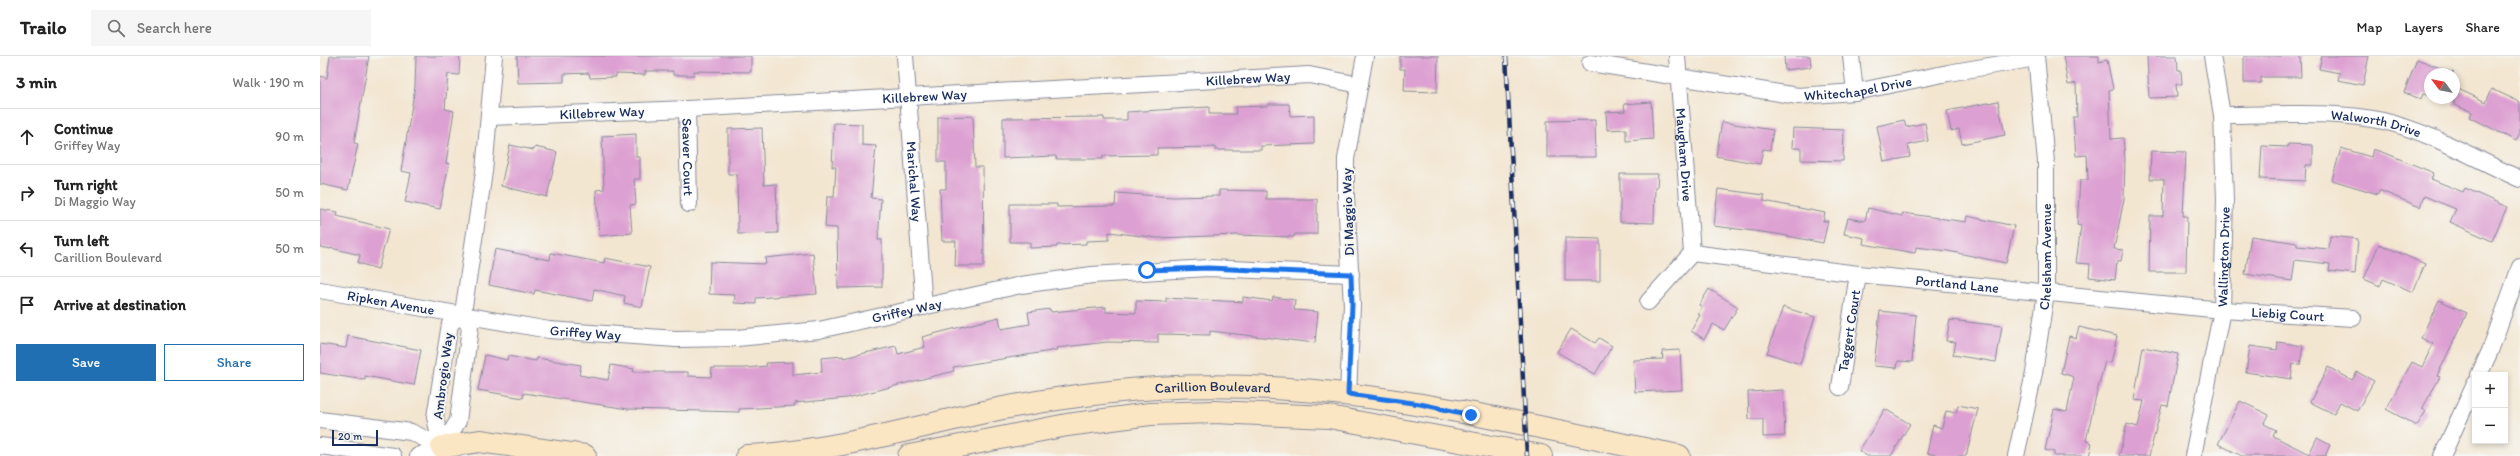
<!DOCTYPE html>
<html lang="en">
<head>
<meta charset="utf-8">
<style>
  :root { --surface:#fff; --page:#f6f6f6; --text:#222; --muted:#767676; --line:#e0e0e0; --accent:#1f6fb2 }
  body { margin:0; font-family:Itim,sans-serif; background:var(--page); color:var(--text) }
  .controls { position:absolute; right:12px; bottom:12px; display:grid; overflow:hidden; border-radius:0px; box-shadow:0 2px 6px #0003 }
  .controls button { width:36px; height:36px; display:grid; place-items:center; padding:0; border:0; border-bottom:1px solid var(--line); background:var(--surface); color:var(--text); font:20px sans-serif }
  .compass { position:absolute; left:2104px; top:12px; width:36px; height:36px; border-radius:50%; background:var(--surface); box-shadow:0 2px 6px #0003; rotate:302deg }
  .scale { position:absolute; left:12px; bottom:10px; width:46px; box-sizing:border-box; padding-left:4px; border:2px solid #1b2f5e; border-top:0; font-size:11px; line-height:14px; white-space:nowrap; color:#1b2f5e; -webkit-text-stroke:3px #f6f6f2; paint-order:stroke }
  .stop { position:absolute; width:12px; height:12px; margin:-9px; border:3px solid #1a73e8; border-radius:50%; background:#fff }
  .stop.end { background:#1a73e8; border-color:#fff; box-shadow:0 1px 4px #0008 }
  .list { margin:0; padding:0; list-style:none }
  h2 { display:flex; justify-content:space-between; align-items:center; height:52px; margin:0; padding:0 16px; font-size:17px }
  h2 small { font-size:13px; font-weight:400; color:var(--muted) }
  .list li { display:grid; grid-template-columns:26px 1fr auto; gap:12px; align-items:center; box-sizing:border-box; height:56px; padding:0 16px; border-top:1px solid var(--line) }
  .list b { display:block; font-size:15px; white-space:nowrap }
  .list p { margin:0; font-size:13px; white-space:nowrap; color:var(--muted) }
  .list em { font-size:13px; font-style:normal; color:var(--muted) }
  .actions { display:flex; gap:8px; padding:12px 16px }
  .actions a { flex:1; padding:9px 0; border:1px solid var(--accent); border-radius:0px; text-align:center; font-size:14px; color:var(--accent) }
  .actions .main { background:var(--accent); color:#fff }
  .icon { flex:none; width:22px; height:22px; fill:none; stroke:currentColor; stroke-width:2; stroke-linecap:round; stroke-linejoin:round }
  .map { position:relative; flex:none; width:2200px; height:400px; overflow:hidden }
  header { display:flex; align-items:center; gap:24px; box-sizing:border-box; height:56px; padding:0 20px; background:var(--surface); border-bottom:1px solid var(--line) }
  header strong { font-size:19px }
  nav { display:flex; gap:22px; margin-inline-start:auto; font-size:14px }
  .search { width:280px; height:36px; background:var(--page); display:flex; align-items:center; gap:10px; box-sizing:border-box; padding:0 14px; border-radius:0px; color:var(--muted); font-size:15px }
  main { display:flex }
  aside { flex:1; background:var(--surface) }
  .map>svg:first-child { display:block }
</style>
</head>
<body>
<header>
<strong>Trailo</strong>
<div class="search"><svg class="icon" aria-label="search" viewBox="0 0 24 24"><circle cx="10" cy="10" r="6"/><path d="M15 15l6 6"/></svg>Search here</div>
<nav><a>Map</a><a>Layers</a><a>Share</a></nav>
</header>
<main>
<aside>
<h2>3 min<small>Walk · 190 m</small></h2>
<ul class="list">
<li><svg class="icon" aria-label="ahead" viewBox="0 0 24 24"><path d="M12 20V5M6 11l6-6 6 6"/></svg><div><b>Continue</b><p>Griffey Way</p></div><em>90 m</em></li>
<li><svg class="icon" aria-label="right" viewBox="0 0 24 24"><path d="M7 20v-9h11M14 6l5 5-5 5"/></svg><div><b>Turn right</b><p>Di Maggio Way</p></div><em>50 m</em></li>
<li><svg class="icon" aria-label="left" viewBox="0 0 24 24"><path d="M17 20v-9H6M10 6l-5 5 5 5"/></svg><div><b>Turn left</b><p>Carillion Boulevard</p></div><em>50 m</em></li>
<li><svg class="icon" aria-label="arrive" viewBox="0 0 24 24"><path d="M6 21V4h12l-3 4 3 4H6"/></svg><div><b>Arrive at destination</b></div></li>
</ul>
<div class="actions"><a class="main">Save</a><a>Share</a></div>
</aside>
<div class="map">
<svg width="2200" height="400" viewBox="0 0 2200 400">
  <rect width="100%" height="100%" fill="#f6f6f2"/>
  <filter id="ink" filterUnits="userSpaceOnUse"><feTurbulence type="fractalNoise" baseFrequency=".025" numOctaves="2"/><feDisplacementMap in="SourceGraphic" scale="8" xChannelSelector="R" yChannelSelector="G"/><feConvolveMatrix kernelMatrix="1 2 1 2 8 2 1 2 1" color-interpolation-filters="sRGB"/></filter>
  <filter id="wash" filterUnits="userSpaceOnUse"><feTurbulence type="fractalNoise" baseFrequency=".012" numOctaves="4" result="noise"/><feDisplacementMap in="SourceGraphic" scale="16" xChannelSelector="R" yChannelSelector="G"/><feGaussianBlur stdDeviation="0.9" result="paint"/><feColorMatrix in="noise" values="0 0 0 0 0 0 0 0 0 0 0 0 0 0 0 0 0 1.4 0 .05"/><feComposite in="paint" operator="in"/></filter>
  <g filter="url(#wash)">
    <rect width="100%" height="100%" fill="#f3e6d1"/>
    <g id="blocks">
      <g fill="#dda0d2">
        <path d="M10 0H49L34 87 38 88 28 134 0 128V20L7 22Z"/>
        <path d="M96 0H140L139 19 128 18 125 53 134 55 126 107 129 108 120 153 85 146 91 117 81 115 95 31Z"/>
        <path d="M197 0H431V16L374 15V19H353V15H325V19L296 18V21L270 22 269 17 244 18V26L198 27Z"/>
        <path d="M1080 0H1118L1117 36 1084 35 1085 13H1080Z"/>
        <path d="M1464 0H1490L1491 11 1465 14Z"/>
        <path d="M1743 0H1779V6L1787 4 1793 33 1789 34 1791 83 1803 82 1805 103 1804 143 1794 193 1803 194 1801 205H1797L1795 224 1769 221 1770 208 1756 207 1761 170 1757 169 1760 124H1768L1767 99 1756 100 1753 61H1757L1756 27 1748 29Z"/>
        <path d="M1827 0H1857L1858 14H1861L1862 28H1856L1857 41 1829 42Z"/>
        <path d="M1924 0H1980L1981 21H1941V27H1924Z"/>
        <path d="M2002 0H2049L2043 29 2018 24 2020 17 1999 13Z"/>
        <path d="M2097 3 2134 17 2110 18V40L2103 38 2101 43 2084 37Z"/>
        <path d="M2134 31 2166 46 2172 33 2200 46V77L2196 85 2150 61 2152 56 2134 49Z"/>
        <path d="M1678 45 1685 79 1642 88 1639 73 1631 75 1627 55Z"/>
        <path d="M1331 46 1333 83 1306 85V73L1287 74 1286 56 1305 55 1304 48Z"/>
        <path d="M948 48H969L970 60 994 59V88L941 90V94H895V91L837 92V99L783 100V103H736V100L683 102V62L784 61V64H807V56L889 51V58H916L915 51 948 50Z"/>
        <path d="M653 60 655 111H663L664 210H635L636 185H622L620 133H626V106H618V61Z"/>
        <path d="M1275 64 1276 101H1227V65Z"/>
        <path d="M1584 64 1586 71 1605 67 1608 85 1588 89 1590 101 1564 106 1557 70Z"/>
        <path d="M1402 66 1453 74 1450 94 1443 93 1440 108 1396 100Z"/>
        <path d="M514 67 542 68V89L556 90 551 142 561 143 558 184H562V231L518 232 517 172 505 171 507 141H514L516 111H512Z"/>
        <path d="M442 72 444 129 456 128 458 177 418 178 417 118H408V73Z"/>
        <path d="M1473 72 1524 74 1523 105 1481 104V92H1472Z"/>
        <path d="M316 78V101H320V123H314L316 148 310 149 312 177 279 180 276 134 284 133 282 80Z"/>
        <path d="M1968 88 1993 89V109H1986L1985 125 1940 123 1942 90 1968 91Z"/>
        <path d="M190 89 214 94 215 91 237 96 227 141 181 130Z"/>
        <path d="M2021 92 2051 101 2053 93 2070 99 2114 117 2111 123 2143 136 2145 132 2187 151 2172 185 2130 166 2136 153 2104 140 2100 151 2059 134 2058 138 2012 124Z"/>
        <path d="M1831 95 1866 96 1863 160H1867L1866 216H1829L1830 160H1843L1844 123H1830Z"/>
        <path d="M1300 118H1338L1337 131H1335L1334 167 1300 166Z"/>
        <path d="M1398 133 1444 139V145L1505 157 1503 165H1508L1503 187 1457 178 1394 170Z"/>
        <path d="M899 134 946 135V143H997V178H975L974 181 917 179 838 182 789 176V184L766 185V188L737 189V191L710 192V186H690V148H737V151L795 150 796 137 853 141 899 140Z"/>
        <path d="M1548 152 1582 160 1583 157 1646 166 1647 160 1694 170 1686 207 1628 195 1596 191 1595 197 1543 188 1544 182 1524 178 1528 162 1545 165Z"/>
        <path d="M0 153 18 156 17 160 69 173 58 213 38 207 40 199 11 192V193L0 191Z"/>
        <path d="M1931 180 1977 187V190L2009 193 2010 180 2038 183 2035 218 2009 215 2010 208 1975 204 1972 225 1925 218Z"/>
        <path d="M1245 182 1280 183V225H1245Z"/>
        <path d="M2059 188 2105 208 2093 236 2063 223 2060 230 2044 223Z"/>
        <path d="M175 193 230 204 231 197 284 207 285 202 330 211 322 251 304 247 305 240 274 233 272 245 215 234 214 238 169 229Z"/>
        <path d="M493 197 497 238 436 242V248L414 247 415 239 389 238 390 206 446 208 445 202Z"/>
        <path d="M1389 233 1418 251 1404 274 1393 268 1384 283 1371 275 1380 259 1378 258 1382 251 1379 249Z"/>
        <path d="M923 241 952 245 953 241 975 244 974 254 998 256 995 287 890 275V279L838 278V287L787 286 736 292 737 294 633 311 634 315 527 342 475 347V350L419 353V356L308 353 204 337 203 342 158 334 165 299 187 304 188 300 216 305 217 302 261 309 259 319 288 324 291 309 314 313 313 316H368V320L391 321 392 312H425L447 310 446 307 473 306V319L502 316 501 302 523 300V302L576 290 578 298 605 291 602 281 679 261 681 273 710 268 708 256 730 253 731 256 786 251V256L816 257V245L846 246V242L923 246Z"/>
        <path d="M2119 244 2147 257 2117 320 2120 321 2102 353 2106 355 2097 370 2066 353 2092 306 2102 311 2113 288 2101 282Z"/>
        <path d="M1463 251 1495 261 1480 308 1447 297Z"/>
        <path d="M1560 255 1596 259 1592 306 1578 305 1577 312 1554 310Z"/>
        <path d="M1630 264 1682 270 1676 306 1633 299 1636 286 1626 285Z"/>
        <path d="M1759 271 1797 280 1791 307 1785 305 1774 348 1766 385 1772 387 1769 400H1734V396L1725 394 1734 353 1747 356 1754 321 1741 317 1749 280 1756 282Z"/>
        <path d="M1251 273 1275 287 1279 282 1292 290 1275 318 1237 296Z"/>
        <path d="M28 280 101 294 94 329 45 320V324L0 317V288L26 292Z"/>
        <path d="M1958 286 1983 290 1980 309 1973 308 1971 323 1926 316 1930 290 1957 294Z"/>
        <path d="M1823 291 1858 298 1848 350 1842 349 1829 400H1799L1807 368 1818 371 1824 345 1814 344Z"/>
        <path d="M1360 294 1362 334 1315 336 1313 304 1343 303 1342 295Z"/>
        <path d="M2008 311 2032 324 2037 316 2054 325 2037 355 2020 346 2014 358 1990 346Z"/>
        <path d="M1463 334 1465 380 1443 381V363H1429L1428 336Z"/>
        <path d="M1920 345 1949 359 1944 368 1956 374 1953 380 1989 398 1997 382 2010 389 2005 400H1922L1898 388Z"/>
        <path d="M1638 349 1658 353 1646 400H1619L1607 397 1613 369 1622 372 1626 355 1636 357Z"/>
        <path d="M1565 353 1590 368 1571 400H1547L1539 395Z"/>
      </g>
    </g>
  </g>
  <g filter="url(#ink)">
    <use href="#blocks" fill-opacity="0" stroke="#878a98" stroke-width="1"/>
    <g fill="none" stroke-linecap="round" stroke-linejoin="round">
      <g stroke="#878a98" stroke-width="18">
        <g id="street">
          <path id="s1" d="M585 0 604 251"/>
          <path id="s2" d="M1357 0 1372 197"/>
          <path d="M1531 0 1535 36"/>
          <path id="s3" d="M1270 7 1478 40 1535 36 1628 17 1716 2"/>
          <path id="s4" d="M367 53 369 148"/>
          <path id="s5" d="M1902 59C1956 59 2011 54 2063 65 2111 76 2155 103 2200 123"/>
          <path id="s6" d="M169 61 367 53 989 19 1040 29"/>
          <path id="s7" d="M1372 197 1538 218 1902 254 2033 262"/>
          <path id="s8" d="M0 234 229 274 356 283 417 282 499 274 701 229 772 219 888 212 1031 218"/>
          <path d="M1328 246 1372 197"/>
          <path d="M2159 319 2170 295 2200 211"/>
          <path id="s9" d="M1520 331 1538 218"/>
          <path d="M1028 338 1032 249 1026 141V103L1045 0"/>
          <path d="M0 364 91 376 122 391"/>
          <path d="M0 390 73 400"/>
          <path d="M119 396 138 365 150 272 143 257 164 116 174 0"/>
          <path d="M123 398 115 361 130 268 143 257"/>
          <path d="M98 400 122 391"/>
          <path id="s10" d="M1696 400 1714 317 1726 236V106L1716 0"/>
          <path id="s11" d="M1873 400 1902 254 1905 143 1902 59 1892 0"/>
          <path d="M2122 400 2155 328"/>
        </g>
      </g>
      <g stroke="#878a98" stroke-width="24">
        <g id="secondary">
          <path d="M122 391 160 385 265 400"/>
          <path id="s12" d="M427 400C513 396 594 371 678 353 715 346 753 340 791 336 983 313 1172 362 1359 400"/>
          <path d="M589 400 747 369 830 358 894 356 1009 361 1221 400"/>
        </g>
      </g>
      <use href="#street" stroke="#fff" stroke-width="16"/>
      <use href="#secondary" stroke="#fbe6c4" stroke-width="22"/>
      <g stroke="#1b2f5e" stroke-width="4.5">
        <path id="rail" d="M1186 0 1207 400"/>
      </g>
      <use href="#rail" stroke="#f6f6f2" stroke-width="3" stroke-dasharray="9" stroke-linecap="butt"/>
    </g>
  </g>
  <g fill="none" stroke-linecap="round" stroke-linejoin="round" filter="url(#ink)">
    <path stroke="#1a73e8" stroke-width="5" d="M827 214 888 212 1031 218 1032 249 1028 338 1100 348 1151 359"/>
  </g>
  <g text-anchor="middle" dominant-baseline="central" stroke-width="4" stroke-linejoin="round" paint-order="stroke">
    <g font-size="14" fill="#1b2f5e" stroke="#f6f6f2">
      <text stroke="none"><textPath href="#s6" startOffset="760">Killebrew Way</textPath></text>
      <text stroke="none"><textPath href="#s3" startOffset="271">Whitechapel Drive</textPath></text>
      <text stroke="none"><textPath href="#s6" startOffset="436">Killebrew Way</textPath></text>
      <text stroke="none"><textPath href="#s6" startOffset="113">Killebrew Way</textPath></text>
      <text stroke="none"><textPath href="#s5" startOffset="155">Walworth Drive</textPath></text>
      <text stroke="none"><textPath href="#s2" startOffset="99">Maugham Drive</textPath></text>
      <text stroke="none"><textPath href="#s4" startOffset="48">Seaver Court</textPath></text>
      <text stroke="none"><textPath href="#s1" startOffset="126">Marichal Way</textPath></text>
      <text transform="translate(1028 156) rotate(-92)">Di Maggio Way</text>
      <text stroke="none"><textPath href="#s10" startOffset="202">Chelsham Avenue</textPath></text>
      <text stroke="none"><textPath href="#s11" startOffset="202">Wallington Drive</textPath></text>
      <text stroke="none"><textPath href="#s7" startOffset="267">Portland Lane</textPath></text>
      <text stroke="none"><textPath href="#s8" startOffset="72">Ripken Avenue</textPath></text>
      <text stroke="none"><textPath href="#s8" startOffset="593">Griffey Way</textPath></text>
      <text stroke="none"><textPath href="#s7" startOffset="599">Liebig Court</textPath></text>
      <text stroke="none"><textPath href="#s9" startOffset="57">Taggert Court</textPath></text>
      <text stroke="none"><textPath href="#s8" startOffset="269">Griffey Way</textPath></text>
      <text transform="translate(123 320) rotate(-83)">Ambrogio Way</text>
      <text stroke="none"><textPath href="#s12" startOffset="472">Carillion Boulevard</textPath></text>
    </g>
  </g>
</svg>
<div class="controls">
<button>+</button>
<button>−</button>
</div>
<svg class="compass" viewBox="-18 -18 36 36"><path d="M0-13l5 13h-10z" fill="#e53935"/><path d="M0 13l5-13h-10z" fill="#767676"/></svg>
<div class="scale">20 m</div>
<div class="stop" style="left:827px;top:214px"></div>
<div class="stop end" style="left:1151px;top:359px"></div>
</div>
</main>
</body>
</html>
